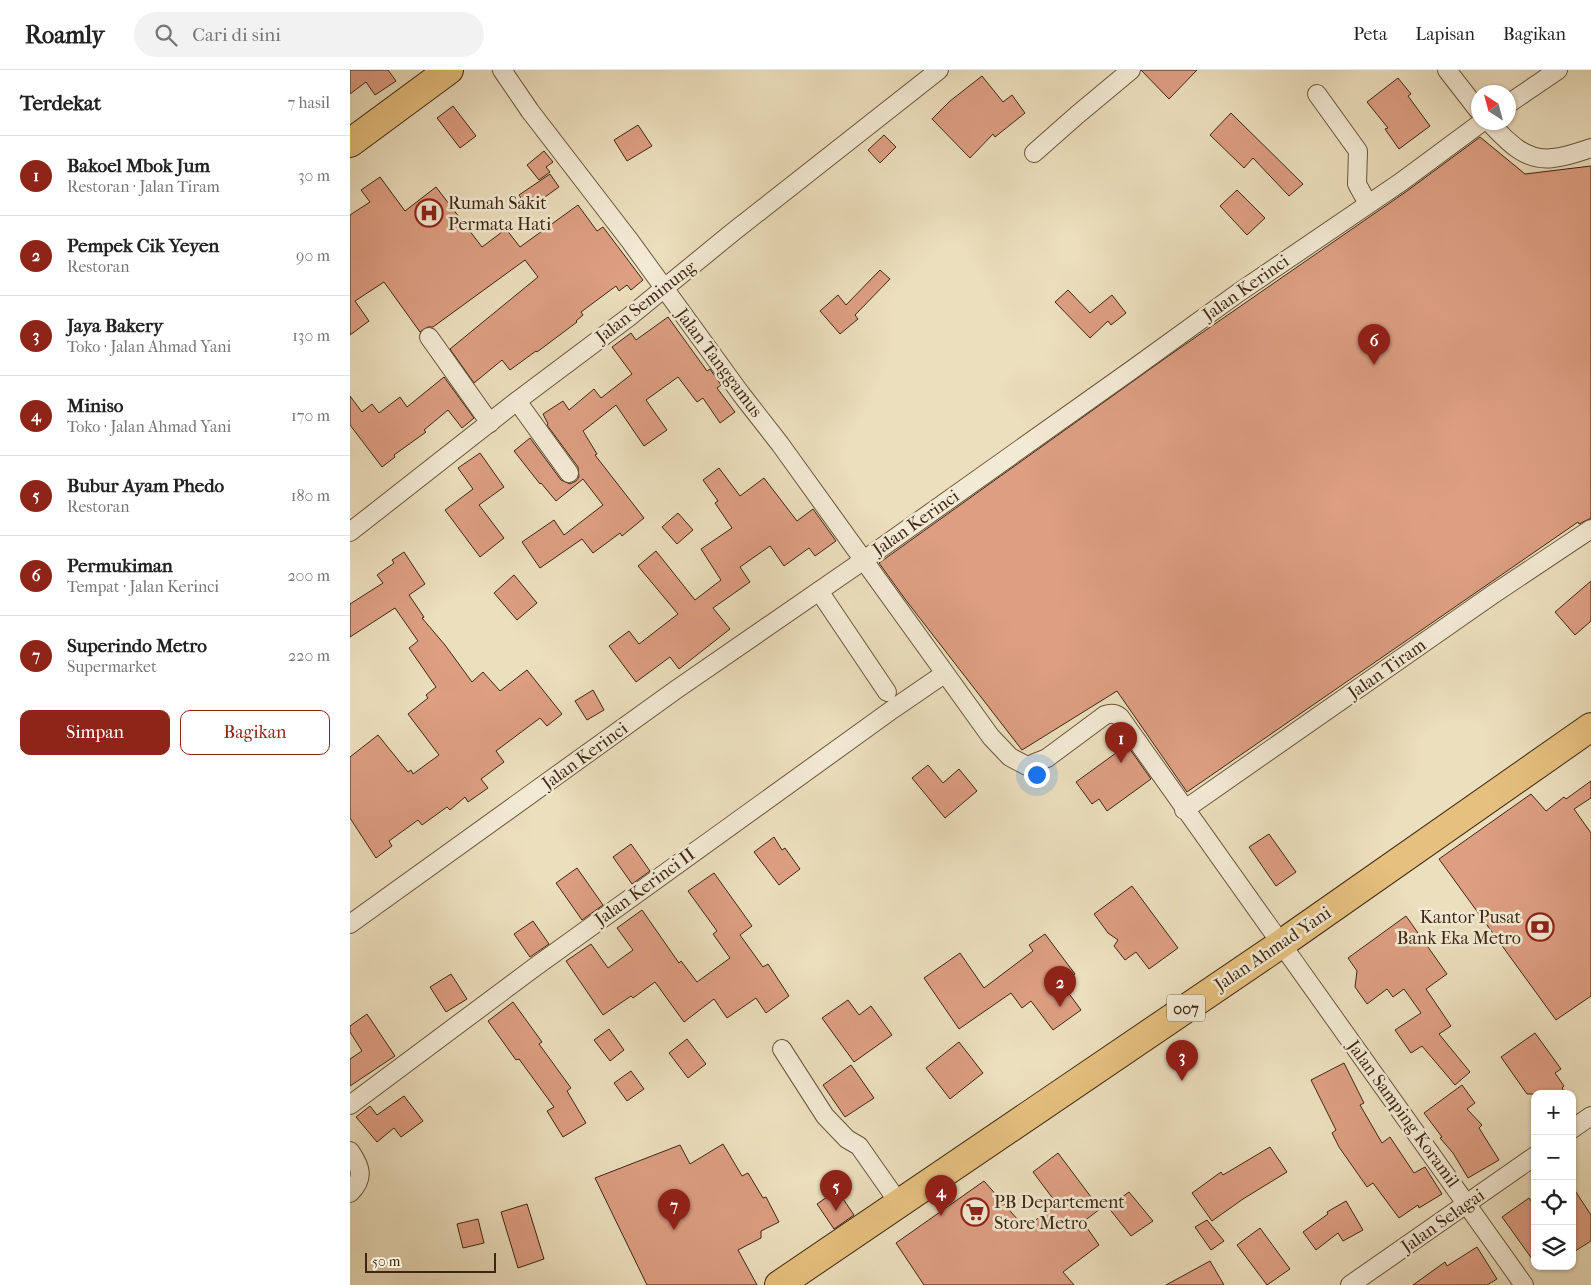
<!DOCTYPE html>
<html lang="id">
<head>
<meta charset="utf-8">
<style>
  :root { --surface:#fff; --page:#f2f2f2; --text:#222; --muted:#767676; --line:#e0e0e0; --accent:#8f2418 }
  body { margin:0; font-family:"IM FELL French Canon",serif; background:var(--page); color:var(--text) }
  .controls { position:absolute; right:15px; bottom:15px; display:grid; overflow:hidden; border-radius:10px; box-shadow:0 1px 4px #0004 }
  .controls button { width:45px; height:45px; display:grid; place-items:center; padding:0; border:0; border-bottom:1px solid var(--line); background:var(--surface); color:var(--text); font:25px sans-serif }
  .compass { position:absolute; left:1121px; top:15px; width:45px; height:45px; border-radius:50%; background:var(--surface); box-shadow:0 1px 4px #0004; rotate:324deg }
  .scale { position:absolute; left:15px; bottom:12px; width:131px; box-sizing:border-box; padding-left:5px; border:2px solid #3e2712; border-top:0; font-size:14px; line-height:18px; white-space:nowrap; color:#3e2712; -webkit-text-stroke:4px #f3ead4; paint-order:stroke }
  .you { position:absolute; left:686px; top:704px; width:18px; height:18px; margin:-12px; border:4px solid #fff; border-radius:50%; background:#1a73e8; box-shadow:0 0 0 8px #1a73e833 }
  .badge { display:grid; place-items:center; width:32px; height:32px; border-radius:50%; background:var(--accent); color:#fff; font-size:16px; font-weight:700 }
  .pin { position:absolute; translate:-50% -41px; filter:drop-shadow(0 1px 2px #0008) }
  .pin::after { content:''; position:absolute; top:26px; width:18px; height:15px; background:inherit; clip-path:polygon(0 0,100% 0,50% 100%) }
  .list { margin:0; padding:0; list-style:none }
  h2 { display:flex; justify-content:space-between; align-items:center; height:65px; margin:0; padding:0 20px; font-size:21px }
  h2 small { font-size:16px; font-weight:400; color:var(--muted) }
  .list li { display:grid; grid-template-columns:32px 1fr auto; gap:15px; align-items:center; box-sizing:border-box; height:80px; padding:0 20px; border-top:1px solid var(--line) }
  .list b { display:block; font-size:19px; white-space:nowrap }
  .list p { margin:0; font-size:16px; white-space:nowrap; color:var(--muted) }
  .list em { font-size:16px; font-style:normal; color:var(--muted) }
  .actions { display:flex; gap:10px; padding:15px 20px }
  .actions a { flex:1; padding:11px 0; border:1px solid var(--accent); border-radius:10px; text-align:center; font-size:18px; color:var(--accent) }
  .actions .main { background:var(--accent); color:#fff }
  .icon { flex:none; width:28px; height:28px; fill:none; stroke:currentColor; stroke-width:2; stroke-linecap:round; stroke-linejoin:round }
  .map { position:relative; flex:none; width:1241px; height:1215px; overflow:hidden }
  header { display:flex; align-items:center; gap:30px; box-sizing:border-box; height:70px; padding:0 25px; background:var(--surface); border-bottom:1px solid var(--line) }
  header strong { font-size:24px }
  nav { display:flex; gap:28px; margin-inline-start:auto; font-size:18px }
  .search { width:350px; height:45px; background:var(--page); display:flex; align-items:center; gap:12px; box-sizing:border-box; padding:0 18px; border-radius:28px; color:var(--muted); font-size:19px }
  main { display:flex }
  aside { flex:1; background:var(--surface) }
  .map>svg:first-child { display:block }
</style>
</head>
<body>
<header>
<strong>Roamly</strong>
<div class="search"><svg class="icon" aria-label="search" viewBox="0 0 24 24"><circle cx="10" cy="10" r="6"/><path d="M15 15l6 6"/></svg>Cari di sini</div>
<nav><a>Peta</a><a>Lapisan</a><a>Bagikan</a></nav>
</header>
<main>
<aside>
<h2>Terdekat<small>7 hasil</small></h2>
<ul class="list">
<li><span class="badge">1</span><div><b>Bakoel Mbok Jum</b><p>Restoran · Jalan Tiram</p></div><em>30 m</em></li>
<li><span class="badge">2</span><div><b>Pempek Cik Yeyen</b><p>Restoran</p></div><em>90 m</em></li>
<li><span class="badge">3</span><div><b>Jaya Bakery</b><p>Toko · Jalan Ahmad Yani</p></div><em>130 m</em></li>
<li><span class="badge">4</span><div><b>Miniso</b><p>Toko · Jalan Ahmad Yani</p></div><em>170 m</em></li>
<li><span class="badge">5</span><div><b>Bubur Ayam Phedo</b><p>Restoran</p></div><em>180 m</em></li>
<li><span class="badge">6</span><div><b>Permukiman</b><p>Tempat · Jalan Kerinci</p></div><em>200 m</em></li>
<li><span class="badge">7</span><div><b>Superindo Metro</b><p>Supermarket</p></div><em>220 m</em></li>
</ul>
<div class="actions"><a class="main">Simpan</a><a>Bagikan</a></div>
</aside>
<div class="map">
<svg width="1241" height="1215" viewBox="0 0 1241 1215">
  <rect width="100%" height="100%" fill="#ecdfbd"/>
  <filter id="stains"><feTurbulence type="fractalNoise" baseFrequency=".004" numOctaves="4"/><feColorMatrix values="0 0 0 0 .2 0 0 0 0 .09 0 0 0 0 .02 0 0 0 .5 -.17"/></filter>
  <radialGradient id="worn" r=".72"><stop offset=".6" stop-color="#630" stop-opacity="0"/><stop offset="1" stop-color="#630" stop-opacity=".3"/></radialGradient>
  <g fill="#dd9e82" stroke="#3e2712">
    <path d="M0 0H38L46 11 25 25 16 12 0 24Z"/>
    <path d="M791 0H847L819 29Z"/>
    <path d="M632 6 653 32 662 25 675 43 645 67 643 64 620 88 582 49 600 31Z"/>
    <path d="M1048 8 1061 24 1058 26 1080 56 1049 79 1035 59 1038 58 1017 32Z"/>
    <path d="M103 36 126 66 110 78 87 48Z"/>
    <path d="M881 43 953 114 939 126 903 88 894 98 860 65Z"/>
    <path d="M288 55 302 76 277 91 264 70Z"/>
    <path d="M534 65 546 77 530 93 518 80Z"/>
    <path d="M1130 67 1175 104 1241 96V448L1229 454 1228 452 837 722 767 621 672 680 555 529 529 493 817 287 1057 121Z"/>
    <path d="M194 81 203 92 196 97 200 102 189 110 177 95Z"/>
    <path d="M200 104 209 117 178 139 169 125Z"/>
    <path d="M30 107 55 141 86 117 132 177 156 159 170 177 228 135 247 161 253 157 293 210 281 220 277 215 269 221 266 216 231 242 233 245 226 251 227 252 187 282 186 281 160 300 152 290 124 313 100 279 188 207 175 190 83 257H78L70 262 34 212 5 231 19 251 0 265V145L20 132 11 120Z"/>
    <path d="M887 120 915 148 897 165 870 136Z"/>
    <path d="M530 200 540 209 505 245 508 249 490 264 470 241 488 225 496 235Z"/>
    <path d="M718 220 740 243 762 225 776 243 761 255 758 251 740 268 705 232Z"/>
    <path d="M318 247 357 301 360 299 371 315 367 318 385 342 370 353 353 328 347 332 328 307 296 330 317 360 294 376 266 335 233 361 247 384 245 385 294 448 272 466 270 463 243 483 232 469 190 498 172 472 204 450 214 465 253 435 233 409 206 431 191 413 190 414 164 381 180 368 211 410 220 414 226 411 229 407 228 397 197 355 198 354 193 344 213 331 219 340 244 319 251 328 282 304 262 277 281 263 286 270Z"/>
    <path d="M94 307 124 348 112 358 98 340 74 360 76 362 44 385 45 387 32 397 0 355V326L12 342 22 334 29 343 50 327 57 337Z"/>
    <path d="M130 383 154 417 129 435 154 468 130 487 95 440 123 419 108 398Z"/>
    <path d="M369 398 390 426 414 408 447 451 463 439 486 471 465 486 459 478 434 496 420 476 390 497 400 512 363 538 380 559 329 599 320 587 286 612 259 576 279 561 289 574 328 544 288 496 306 481 345 530 371 510 351 479 382 458 365 433 368 431 353 410Z"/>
    <path d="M328 443 343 460 327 474 312 457Z"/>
    <path d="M54 482 75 514 59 525 74 547 72 548 95 575 122 612 133 602 150 621 177 600 212 644 197 656 190 648 146 681 154 692 131 709 138 718 118 732 115 727 100 740 97 737 72 755 68 750 39 771 42 776 26 788 0 748V687L28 665 58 702 61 700 63 704 89 685 58 644 78 628 76 625 86 617 59 578 68 571 45 538 0 567V534L33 513 27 505 44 493 42 490Z"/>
    <path d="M164 505 187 533 167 550 144 523Z"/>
    <path d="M1241 511V551L1225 565 1205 542Z"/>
    <path d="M243 620 254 640 237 650 225 631Z"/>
    <path d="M777 675 801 709 757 741 749 729 742 734 726 712Z"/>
    <path d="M578 695 593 713 609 699 627 721 595 748 562 708Z"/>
    <path d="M1241 711V728L1224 739 1241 763V926L1206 950 1089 789 1181 724 1196 741 1214 727 1216 729Z"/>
    <path d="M919 764 946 802 926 816 899 777Z"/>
    <path d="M424 767 432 780 435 778 450 799 429 815 404 782Z"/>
    <path d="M281 774 300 801 282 814 263 787Z"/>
    <path d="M227 798 253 835 232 850 206 813Z"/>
    <path d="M364 803 402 856 390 865 413 897 418 894 439 926 416 943 406 928 377 948 364 929 334 952 305 912 283 928 281 926 253 945 216 891 241 874 258 898 283 880 267 858 292 840 329 893 331 891 347 912 380 888 363 864 367 861 338 821Z"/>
    <path d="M782 816 828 878 799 899 786 882 775 890 764 876 768 870 758 863 744 844Z"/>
    <path d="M1056 846 1097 904 1076 919 1101 956 1089 964 1120 1002 1105 1015 1072 976 1061 983 1045 960 1071 943 1054 919 1043 927 1037 919 1017 934 1005 917 1007 901 998 888Z"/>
    <path d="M183 851 199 874 180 887 164 864Z"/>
    <path d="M695 864 725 904 712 914 731 940 703 960 681 931 672 938 661 923 609 959 574 908 610 883 634 918 683 881 679 875Z"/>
    <path d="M101 904 117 929 96 942 80 917Z"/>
    <path d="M498 930 509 945 521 936 542 965 504 992 472 948Z"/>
    <path d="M163 932 192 972 189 974 221 1018 217 1021 236 1053 213 1067 197 1041 204 1037 169 989 166 990 138 951Z"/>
    <path d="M17 944 45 986 0 1016V989L12 981 0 962V956Z"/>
    <path d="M259 959 274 980 260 991 244 970Z"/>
    <path d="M1185 963 1211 999 1205 1003 1214 1016 1212 1018 1216 1024H1177L1151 987Z"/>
    <path d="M337 969 356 994 338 1008 319 983Z"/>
    <path d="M609 972 633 1003 600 1029 576 998Z"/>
    <path d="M994 993 1014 1033 1010 1035 1032 1073 1040 1067 1064 1103 1075 1097 1092 1124 1069 1138 1068 1135 1049 1148 1023 1113 1017 1117 989 1077 982 1063 986 1060 961 1010Z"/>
    <path d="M501 995 524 1028 495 1047 473 1015Z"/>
    <path d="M281 1001 294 1019 277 1031 264 1013Z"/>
    <path d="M1112 1015 1125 1033 1117 1039 1132 1055 1129 1058 1149 1090 1118 1108 1103 1083 1090 1068 1092 1067 1074 1043Z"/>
    <path d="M54 1026 73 1051 51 1067 44 1058 27 1072 6 1047 20 1036 27 1045Z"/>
    <path d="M373 1074 392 1106 398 1103 413 1128 416 1127 429 1152 411 1161V1168L388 1180 407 1215H297L245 1108 330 1075 340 1094Z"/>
    <path d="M920 1077 937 1102 893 1129 862 1151 842 1123 871 1102 873 1105Z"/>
    <path d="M708 1083 750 1139 733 1152 749 1175 713 1202 724 1215H574L546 1173 634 1111 675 1158 707 1134 683 1102Z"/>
    <path d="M1222 1116 1241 1145V1171L1222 1183Z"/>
    <path d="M487 1120 504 1145 484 1159 467 1134Z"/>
    <path d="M779 1122 803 1151 781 1166 758 1137Z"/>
    <path d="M1179 1128 1185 1136V1193L1152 1147Z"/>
    <path d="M996 1131 1013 1160 993 1171 988 1163 966 1180 953 1162 978 1144 977 1142Z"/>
    <path d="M177 1134 194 1189 168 1198 151 1142Z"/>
    <path d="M128 1149 134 1173 113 1178 107 1154Z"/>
    <path d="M857 1150 874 1171 861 1180 845 1157Z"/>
    <path d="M910 1158 940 1199 917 1215 887 1175Z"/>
    <path d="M1127 1177 1147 1209 1137 1215H1063L1095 1192 1097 1196Z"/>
    <path d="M860 1191 874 1215H816Z"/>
  </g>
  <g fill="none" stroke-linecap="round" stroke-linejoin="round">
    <g stroke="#6a553d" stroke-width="20">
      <g id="street">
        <path d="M152 0 180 41 280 171 391 324 430 374 641 667 660 687 677 696 697 688 755 645C761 643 765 643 770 647L1174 1215"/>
        <path d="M1097 0 1128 40"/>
        <path d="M967 24 1008 81 1007 114 1018 134"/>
        <path d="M1158 34 1208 0"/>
        <path d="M1139 52C1157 71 1175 92 1203 88 1216 87 1229 82 1241 78"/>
        <path d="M684 83 727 45 781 0"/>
        <path d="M79 267 140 353"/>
        <path d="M167 331 219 403"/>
        <path d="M0 462 167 331 279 247 383 162 589 0"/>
        <path d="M469 521 537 622"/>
        <path d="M834 740 1142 525 1241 459"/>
        <path d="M0 854 327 619 514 490 783 299 888 223 1051 112 1132 52"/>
        <path d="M432 979 475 1046 497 1069 509 1076 549 1133"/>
        <path d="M0 1035 185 897 543 639 594 604"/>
        <path d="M1222 1059 1241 1046"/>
        <path d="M0 1081C11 1097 15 1108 0 1123"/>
        <path d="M1000 1215 1185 1086"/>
      </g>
    </g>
    <g stroke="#3e2712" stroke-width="30">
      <path id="primary" d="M429 1215 931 874 1241 657"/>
    </g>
    <g stroke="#3e2712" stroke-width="30">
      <path id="highway" d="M0 73 99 0"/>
    </g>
    <use href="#street" stroke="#f3ead4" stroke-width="18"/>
    <use href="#primary" stroke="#e6c07e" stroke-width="28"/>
    <use href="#highway" stroke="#e6c07e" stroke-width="28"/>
  </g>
  <defs>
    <g id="hospital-ring" transform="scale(1.4375)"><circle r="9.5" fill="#f3ead4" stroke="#8f2418" stroke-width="1.5"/><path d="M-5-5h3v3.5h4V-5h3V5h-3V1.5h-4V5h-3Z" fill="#8f2418"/></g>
    <g id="bank-ring" transform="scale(1.4375)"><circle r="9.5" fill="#f3ead4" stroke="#8f2418" stroke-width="1.5"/><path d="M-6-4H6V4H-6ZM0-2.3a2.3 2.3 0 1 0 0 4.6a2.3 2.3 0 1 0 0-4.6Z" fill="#8f2418"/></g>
    <g id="supermarket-ring" transform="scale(1.4375)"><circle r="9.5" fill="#f3ead4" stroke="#8f2418" stroke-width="1.5"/><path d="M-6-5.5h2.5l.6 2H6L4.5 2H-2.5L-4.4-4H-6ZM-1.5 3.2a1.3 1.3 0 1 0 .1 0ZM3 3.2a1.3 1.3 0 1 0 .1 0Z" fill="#8f2418"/></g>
  </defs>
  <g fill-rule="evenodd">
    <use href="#hospital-ring" x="79" y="143"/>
    <use href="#bank-ring" x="1190" y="857"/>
    <use href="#supermarket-ring" x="625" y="1142"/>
  </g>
  <g text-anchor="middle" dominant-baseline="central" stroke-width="5" stroke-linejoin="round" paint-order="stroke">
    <rect fill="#f3ead4" stroke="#74624c" stroke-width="1" x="817" y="924.5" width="38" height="27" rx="4"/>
    <g font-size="16" font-weight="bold" fill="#3e2712">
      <text x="836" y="938">007</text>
    </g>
    <g font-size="18" fill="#3e2712" stroke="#f3ead4" text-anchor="start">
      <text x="98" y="133">Rumah Sakit<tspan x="98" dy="21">Permata Hati</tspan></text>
      <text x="1171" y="847" text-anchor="end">Kantor Pusat<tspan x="1171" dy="21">Bank Eka Metro</tspan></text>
      <text x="644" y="1132">PB Departement<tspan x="644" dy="21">Store Metro</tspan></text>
    </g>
    <g font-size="18" fill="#3e2712" stroke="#f3ead4">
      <text transform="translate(896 218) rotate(-35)">Jalan Kerinci</text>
      <text transform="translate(296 232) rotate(-38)">Jalan Seminung</text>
      <text transform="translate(369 293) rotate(53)">Jalan Tanggamus</text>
      <text transform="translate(566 453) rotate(-35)">Jalan Kerinci</text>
      <text transform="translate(1037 599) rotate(-35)">Jalan Tiram</text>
      <text transform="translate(235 686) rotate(-36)">Jalan Kerinci</text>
      <text transform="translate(295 817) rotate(-36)">Jalan Kerinci II</text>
      <text transform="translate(923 879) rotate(-34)">Jalan Ahmad Yani</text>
      <text transform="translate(1053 1044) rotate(54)">Jalan Samping Koramil</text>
      <text transform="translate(1093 1151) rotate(-35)">Jalan Selagai</text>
    </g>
  </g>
  <rect width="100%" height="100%" filter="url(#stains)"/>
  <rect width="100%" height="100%" fill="url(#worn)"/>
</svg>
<div class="controls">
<button>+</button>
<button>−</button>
<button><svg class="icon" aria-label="locate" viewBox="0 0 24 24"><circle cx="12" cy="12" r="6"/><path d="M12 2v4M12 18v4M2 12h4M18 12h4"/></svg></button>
<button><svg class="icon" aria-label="layers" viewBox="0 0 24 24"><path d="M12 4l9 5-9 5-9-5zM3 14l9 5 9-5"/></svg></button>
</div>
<svg class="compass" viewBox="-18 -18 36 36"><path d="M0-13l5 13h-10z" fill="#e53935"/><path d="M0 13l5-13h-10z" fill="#767676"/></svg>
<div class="scale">50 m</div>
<div class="you"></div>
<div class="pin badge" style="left:771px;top:693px">1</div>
<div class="pin badge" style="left:710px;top:937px">2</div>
<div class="pin badge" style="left:832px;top:1011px">3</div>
<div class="pin badge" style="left:591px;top:1146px">4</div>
<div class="pin badge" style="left:486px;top:1141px">5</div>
<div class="pin badge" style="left:1024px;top:295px">6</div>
<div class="pin badge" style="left:324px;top:1160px">7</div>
</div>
</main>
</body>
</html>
